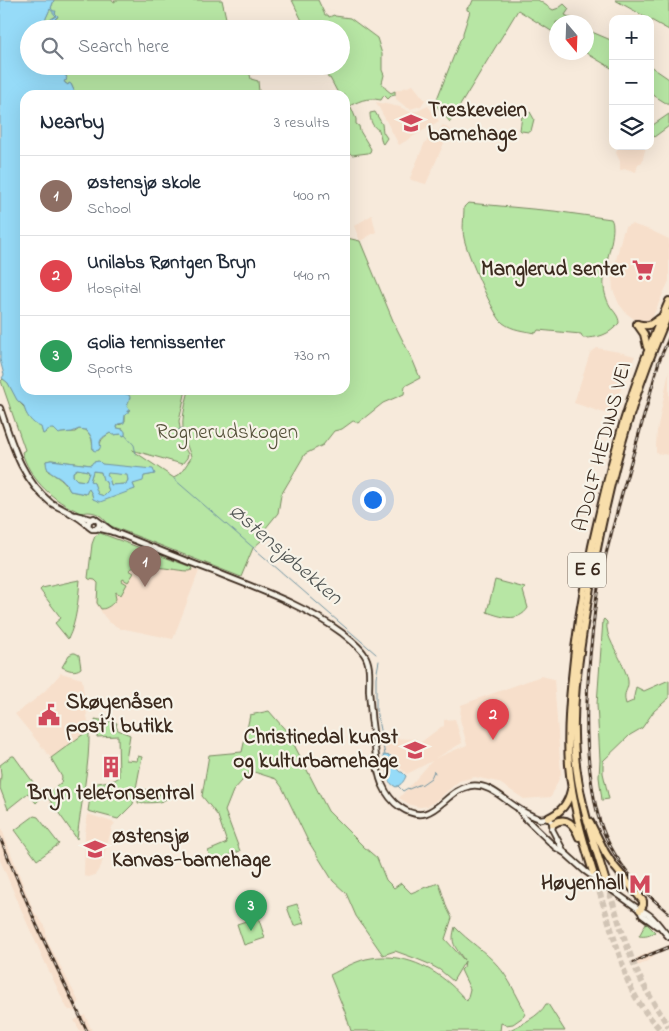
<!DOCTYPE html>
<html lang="en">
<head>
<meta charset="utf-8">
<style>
  :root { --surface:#fff; --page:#f6f6f7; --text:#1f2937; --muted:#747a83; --line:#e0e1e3; --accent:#d1495b }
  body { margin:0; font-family:"Indie Flower",sans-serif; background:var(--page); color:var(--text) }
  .controls { position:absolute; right:15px; top:15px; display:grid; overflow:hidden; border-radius:10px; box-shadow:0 5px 20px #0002 }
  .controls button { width:45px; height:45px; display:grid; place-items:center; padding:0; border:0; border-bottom:1px solid var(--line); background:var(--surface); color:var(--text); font:25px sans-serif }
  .compass { position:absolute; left:549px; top:15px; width:45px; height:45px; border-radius:50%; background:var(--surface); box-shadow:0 5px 20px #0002; rotate:161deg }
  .you { position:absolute; left:372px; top:499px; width:18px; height:18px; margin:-12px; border:4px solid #fff; border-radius:50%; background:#1a73e8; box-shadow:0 0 0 8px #1a73e833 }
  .badge { display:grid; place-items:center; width:32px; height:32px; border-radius:50%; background:var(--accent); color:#fff; font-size:16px; font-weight:700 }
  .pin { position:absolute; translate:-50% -41px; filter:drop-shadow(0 1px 2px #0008) }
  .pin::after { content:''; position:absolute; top:26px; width:18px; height:15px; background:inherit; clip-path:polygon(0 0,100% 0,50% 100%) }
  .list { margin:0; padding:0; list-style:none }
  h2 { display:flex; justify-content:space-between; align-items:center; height:65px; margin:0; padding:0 20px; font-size:21px }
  h2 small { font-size:16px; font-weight:400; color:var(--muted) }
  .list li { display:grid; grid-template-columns:32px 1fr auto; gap:15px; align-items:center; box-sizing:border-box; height:80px; padding:0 20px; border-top:1px solid var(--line) }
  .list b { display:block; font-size:19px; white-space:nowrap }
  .list p { margin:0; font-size:16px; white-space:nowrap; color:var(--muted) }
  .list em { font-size:16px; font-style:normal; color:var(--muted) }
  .icon { flex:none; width:28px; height:28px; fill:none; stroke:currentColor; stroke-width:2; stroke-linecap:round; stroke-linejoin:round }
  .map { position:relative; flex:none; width:669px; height:1031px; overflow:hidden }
  .search { position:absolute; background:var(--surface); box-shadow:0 5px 20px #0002; left:20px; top:20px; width:330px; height:55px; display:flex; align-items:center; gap:12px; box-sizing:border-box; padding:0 18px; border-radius:28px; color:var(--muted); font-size:19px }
  .panel { position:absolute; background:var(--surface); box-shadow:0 5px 20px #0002; left:20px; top:90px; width:330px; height:305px; border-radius:15px }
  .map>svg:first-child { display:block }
</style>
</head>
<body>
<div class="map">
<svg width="669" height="1031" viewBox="0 0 669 1031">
  <rect width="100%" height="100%" fill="#f7eadb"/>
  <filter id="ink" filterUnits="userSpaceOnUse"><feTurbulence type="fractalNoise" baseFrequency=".02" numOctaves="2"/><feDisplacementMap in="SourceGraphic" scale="10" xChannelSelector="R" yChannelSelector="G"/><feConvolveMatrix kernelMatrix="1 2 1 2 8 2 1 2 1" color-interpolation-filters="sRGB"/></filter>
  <g filter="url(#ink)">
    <g fill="#f7dfcb">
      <path d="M413 85 425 100 421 106 410 109 406 107 396 99 395 91Z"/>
      <path d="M376 102 400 107 410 112 417 111 428 106 439 121 399 145Z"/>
      <path d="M443 125 452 131 444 143 426 184 411 180 410 178 425 142 426 143 429 136 434 137Z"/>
      <path d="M618 146H646L642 162 638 164 636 172 627 169 620 170V161L616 153Z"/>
      <path d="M372 215 376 232 360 241 354 226Z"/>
      <path d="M631 224 650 230 669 239V281L651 320 647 322 634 319 626 313 619 304 613 290 612 277 622 235 625 227Z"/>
      <path d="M597 348 619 352 635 356 610 415 574 403 590 353Z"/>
      <path d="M669 371V455L656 453V445L657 431Z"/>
      <path d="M102 533 199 571 173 639 125 629H121L109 622 104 616 96 603 98 585 96 582 89 580 93 549 99 534Z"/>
      <path d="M61 673 82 679 89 730 51 758 15 714 33 701 48 688Z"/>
      <path d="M541 676 554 679 561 774 551 797 524 799 498 782 475 777 459 781 437 800 428 806 419 807 411 805 399 798 432 761 407 774 396 764 393 755 382 754 381 738 416 739 420 743 441 727 444 726V720L455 719 462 743 436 758 467 745 460 719 461 705Z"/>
      <path d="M88 814 115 823 112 827 101 866 95 875 89 877 84 876 85 833Z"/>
      <path d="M0 825 34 912 45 926 47 940 78 1000 79 1003 77 1005 79 1009 73 1012 72 1010H69L67 1008 48 969 27 923 0 860Z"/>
      <path d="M651 951 654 957 640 965H636L634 964V962L637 958Z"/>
      <path d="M85 1015 92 1031H80L74 1020Z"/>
    </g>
    <g fill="#b7e6a4" stroke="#798861" fill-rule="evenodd">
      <path d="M54 0H111L115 2V1L114 0H222L226 18 233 29H57L58 24 55 19V18H57L58 16 55 13 56 12 53 11 56 16 48 22 53 29H43C43 23 47 15 50 9H52L51 8Z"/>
      <path d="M292 0H318L325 15H328L329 17 334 15 335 16 350 18 377 38 382 54V70L384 75 382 83 386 89 391 93 395 91V95L391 96 388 99 384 95 381 100C365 97 360 101 345 108V95H339L330 78H328L323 66H341V29H309L307 24 304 25Z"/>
      <path d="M473 0H538L553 10 559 8 564 4 569 9 565 15 579 22H556V34L518 10 450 122 435 104 460 40 463 37V33L470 11 467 10V8L471 5Z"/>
      <path d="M615 0H669V30Z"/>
      <path d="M587 28 592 32 613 41V69L586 53Z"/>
      <path d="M60 66H249C251 71 249 73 251 79L258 81 259 92 248 94 246 95H76L71 84 68 85 65 83 64 81 66 80V75L62 73V71Z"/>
      <path d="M650 66 669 79V105L650 93Z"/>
      <path d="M351 107 356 119V124L359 126 360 131 371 149 370 152 368 153 352 155 345 149V110Z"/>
      <path d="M375 112 382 124 383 132 387 138 383 144 382 143 379 130C372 127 370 120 370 113Z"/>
      <path d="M530 112 534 119 531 131 529 132 521 131 520 130 522 116 524 117Z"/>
      <path d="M669 114V126L654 137 650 130V127Z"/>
      <path d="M468 203 554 211 611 219C618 229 604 265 604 280 603 289 606 299 610 306 614 312 619 316 619 323 609 335 598 338 583 338L581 334 538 330 536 333C525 331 512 330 503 323 494 317 466 251 464 238 462 230 464 217 464 207Z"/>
      <path d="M345 235 347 238 360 241 394 323 413 361 420 378 405 386 404 394 383 403 358 423 353 421 342 429 334 431 323 445 305 454 281 495 278 513 265 529 261 541 253 548 241 577 111 526C103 519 100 512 88 512 87 512 82 513 80 513 78 512 76 510 73 509 50 498 29 477 22 452L25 450 1 381 3 379 8 382 18 401 25 408C25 415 34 424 41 426L43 434 46 432 47 430C52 427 55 429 60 433L75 432 79 429 86 430C93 438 92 441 93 450H99C101 439 101 439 110 433L113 435 121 434 124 436 125 433 123 429 117 428V425L122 424 125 421V415L128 412V410H130L127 407 129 396 123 393V390H186L179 421 182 443 188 454 187 458 182 464 132 450 174 478 181 473 191 458V456C179 427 182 419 189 390H345ZM51 460 91 465 98 461 101 464 154 474 144 476 133 484 135 489 93 499 92 494 89 489H88L86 494 70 491C65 481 57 477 48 471L46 461Z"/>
      <path d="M77 469 88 471 89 473 87 481 77 480 73 476V472Z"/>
      <path d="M93 471 101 472 103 479 106 482 109 491 104 496 97 494 94 483 90 481Z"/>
      <path d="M108 472 128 475V480L126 484 111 485 109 478 107 475Z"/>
      <path d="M100 533 191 567 192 570 190 571C176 571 164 566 149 568L147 565C140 565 135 566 129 570L134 573 128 582 123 579 122 581 127 584 121 595 116 592 115 594 116 599C113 604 107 609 101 609L97 603 98 583 95 580 89 579 88 578 92 544 95 536Z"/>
      <path d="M80 580C78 600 77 621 68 639L55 623 61 618 40 590 42 588 74 581Z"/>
      <path d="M495 580 525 588 523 591 528 608C518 623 501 617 487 612Z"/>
      <path d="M604 619 607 622C605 637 618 652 623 666 625 671 628 677 628 681 629 691 622 691 626 704L633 701 636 687 644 691 669 680V698L654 711 642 728 630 735 603 761V773L609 799 602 800 599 777 600 760 597 704 603 620Z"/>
      <path d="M73 653H75L79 655 81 668C75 673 68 670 62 667L69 655Z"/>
      <path d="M269 711 288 733 328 811 364 847 377 858 386 880 394 888 401 883 411 893 426 887 439 883 447 908 452 918 445 939 464 960C455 946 450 944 455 927 468 941 485 951 498 966 509 978 516 995 524 1009L525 1014 523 1017 513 1024 506 1025 501 1023 500 1031H351L345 1012 330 975C342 969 354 962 366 959 397 952 427 964 450 984 456 989 461 995 467 1001L470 989 461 970 464 967 465 961 453 981 440 970 429 964 417 959 395 951 383 955 356 916 346 893 333 881 307 839 282 787 276 779 251 771 233 791 225 811 240 851 212 862 208 851 227 843 218 816 202 796 209 755 242 752 250 715Z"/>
      <path d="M95 719 117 723 116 726 118 730 130 735 126 760 137 761 138 756 142 757 133 804 118 819 88 811 92 784 115 780 119 777 118 736 97 737Z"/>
      <path d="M89 730C90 766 81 802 77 839L46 795 61 783 62 777 51 758Z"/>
      <path d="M12 756H14L41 793C42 798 39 800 36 803L28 793 8 809 0 788 1 775 0 765Z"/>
      <path d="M141 788 165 796H170C162 805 149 802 138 803L139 789Z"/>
      <path d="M34 816 38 817 59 844 37 860 15 830Z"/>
      <path d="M297 904 304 923 294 926 287 907Z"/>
      <path d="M258 917 265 938 244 945 237 924Z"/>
      <path d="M646 923 655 932C650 936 645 937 639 936Z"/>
      <path d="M546 1004H548L565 1031H508C521 1024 539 1017 546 1004Z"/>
    </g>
    <g fill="#96dbf8" stroke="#7294a1" fill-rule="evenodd">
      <path d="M0 0H54L51 8 53 11H56L55 13 58 16 55 19 59 23 58 28 53 29 48 22 51 19 56 16 50 9 46 18 43 29H29V66H60L62 73 67 77 66 79 67 80 64 81 65 83 68 85 69 83 71 84 76 95H25V390H123V393L129 395 130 397 127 407 131 410H128V413L125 415 124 423 118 424 117 427V428C122 429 126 429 125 435L124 436 121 434 113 435 110 433C107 435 101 437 100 442 100 444 101 446 100 448 99 450 96 452 93 450 92 441 94 438 86 430L79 429 72 432 61 433 59 434 54 429C46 429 49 430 43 434L41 427C32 424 25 414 24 406L17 400 8 383 2 378 4 375 0 360Z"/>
      <path d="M51 460 91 465 93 462 99 461 102 464 153 469 155 474 144 476 143 481 133 484 135 489 100 502 93 499 92 494 89 489 88 490 86 494 70 491C68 487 66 483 62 480 54 473 46 474 46 461ZM77 469 88 471 89 473 86 481 77 480 73 476V472ZM93 471 101 472 103 480 106 482 109 491 104 496 98 494 94 483 90 481ZM108 473 127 475 128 480 126 484 111 485 109 478 107 475Z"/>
      <path d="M383 755 391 756 394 762 393 765 400 772H402L406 776C404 781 402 784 396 787 384 780 390 777 387 768 386 764 384 760 383 755Z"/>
    </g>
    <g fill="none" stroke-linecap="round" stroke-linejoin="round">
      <g stroke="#7294a1" stroke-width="1">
        <path d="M177 431 182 428"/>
        <path d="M125 435 134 445 136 454"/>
        <path d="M174 479 376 654"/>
        <path d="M379 661 376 677V710L385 755"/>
        <path d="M398 786 403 791 408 788 409 789 421 784V785L431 778 434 771 435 773"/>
      </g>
      <g stroke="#d1c4b5" stroke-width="6" stroke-dasharray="6 3" stroke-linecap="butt">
        <path d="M594 875 627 979C635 999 647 1016 662 1031"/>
        <path d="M607 884C617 915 626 947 639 976 648 994 658 1010 669 1027"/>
      </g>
      <g stroke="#3b2a1e" stroke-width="8">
        <g id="secondary">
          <path d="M0 408C12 443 21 479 51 503 58 507 65 510 72 514 78 517 83 521 88 525"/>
          <path d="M75 515 91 519"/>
          <path d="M99 522V526L96 529H92L88 526 89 521 94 518 113 532"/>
          <path d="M97 528 114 532C147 545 180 559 213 571 257 589 303 604 342 633 349 639 358 645 364 654 371 664 369 678 369 690 370 709 372 728 375 747 376 759 377 772 382 784 386 793 392 802 400 807 433 830 443 791 470 786 489 783 502 798 516 807 523 812 532 816 540 819"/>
          <path d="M519 810 524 817 555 847 565 853 585 871 640 910C653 914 660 928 669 937"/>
          <path d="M540 819 547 818C552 820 554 824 552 829L564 852"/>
          <path d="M640 910 642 915 657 926"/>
        </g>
      </g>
      <g stroke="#3b2a1e" stroke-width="10">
        <g id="highway">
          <path d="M637 324 644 334 647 347"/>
          <path d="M637 324C649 327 651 325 660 318"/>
          <path d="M548 818C561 812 568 804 571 790"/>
          <path d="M590 822 605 852 614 866 643 901V905L640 910"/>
          <path d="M553 824C567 815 574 825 579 837"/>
          <path d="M593 872C582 837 572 802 569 765 567 736 569 707 572 678 576 633 583 590 592 546 611 461 632 381 669 301"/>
          <path d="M606 882C593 840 578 798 575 754 571 709 578 663 585 618 601 514 625 409 669 313"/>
        </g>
      </g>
      <use href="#secondary" stroke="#f7f3e8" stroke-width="4.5"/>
      <use href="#highway" stroke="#f8deab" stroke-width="6"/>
      <g stroke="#3b2a1e" stroke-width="3">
        <g id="rail">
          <path d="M669 338 659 361 653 383C635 451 613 519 598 588 595 604 594 620 592 637 587 682 584 727 590 772 593 793 596 815 605 835 618 866 643 892 669 913"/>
          <path d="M0 838 37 926 87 1031"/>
          <path d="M634 962 649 955 669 947"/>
        </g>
      </g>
      <use href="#rail" stroke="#f7f3e8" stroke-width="1" stroke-dasharray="4" stroke-linecap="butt"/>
    </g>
  </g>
  <defs>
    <g id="school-bare" transform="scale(1.725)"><path d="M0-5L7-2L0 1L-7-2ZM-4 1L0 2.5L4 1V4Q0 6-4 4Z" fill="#d1495b" stroke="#f7f3e8" stroke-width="2.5" paint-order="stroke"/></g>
    <g id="supermarket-bare" transform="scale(1.725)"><path d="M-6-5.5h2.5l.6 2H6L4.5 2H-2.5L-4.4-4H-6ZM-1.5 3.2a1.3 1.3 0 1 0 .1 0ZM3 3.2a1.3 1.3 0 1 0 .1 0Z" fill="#d1495b" stroke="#f7f3e8" stroke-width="2.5" paint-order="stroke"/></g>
    <g id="civic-bare" transform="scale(1.725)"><path d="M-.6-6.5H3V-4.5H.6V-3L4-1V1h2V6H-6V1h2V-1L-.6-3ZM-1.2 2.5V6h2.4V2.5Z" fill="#d1495b" stroke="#f7f3e8" stroke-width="2.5" paint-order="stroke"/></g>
    <g id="building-bare" transform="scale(1.725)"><path d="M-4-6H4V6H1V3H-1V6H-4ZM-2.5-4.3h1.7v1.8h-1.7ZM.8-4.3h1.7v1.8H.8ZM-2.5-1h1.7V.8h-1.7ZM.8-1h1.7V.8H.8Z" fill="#d1495b" stroke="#f7f3e8" stroke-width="2.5" paint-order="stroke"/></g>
    <g id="metro-bare" transform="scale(1.725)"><path d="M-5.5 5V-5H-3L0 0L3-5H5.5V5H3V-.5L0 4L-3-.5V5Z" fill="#d1495b" stroke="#f7f3e8" stroke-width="2.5" paint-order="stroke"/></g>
  </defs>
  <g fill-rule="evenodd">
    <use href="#school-bare" x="411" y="123"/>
    <use href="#supermarket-bare" x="643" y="270"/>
    <use href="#civic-bare" x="49" y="715"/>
    <use href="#school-bare" x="415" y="750"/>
    <use href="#building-bare" x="111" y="767"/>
    <use href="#school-bare" x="95" y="849"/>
    <use href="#metro-bare" x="640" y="884"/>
  </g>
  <g text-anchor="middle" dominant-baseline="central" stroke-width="4.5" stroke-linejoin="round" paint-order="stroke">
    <rect fill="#f7f3e8" stroke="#73665b" stroke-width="1" x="568" y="552.5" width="38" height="35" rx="4"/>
    <g font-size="20" font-weight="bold" fill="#3b2a1e">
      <text x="587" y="570">E 6</text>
    </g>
    <g font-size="21" font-weight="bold" fill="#3b2a1e" stroke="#f7f3e8" text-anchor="start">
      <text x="428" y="111">Treskeveien<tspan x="428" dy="24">barnehage</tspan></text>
      <text x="626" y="270" text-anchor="end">Manglerud senter</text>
      <text x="66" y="703">Skøyenåsen<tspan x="66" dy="24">post i butikk</tspan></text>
      <text x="398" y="738" text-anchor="end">Christinedal kunst<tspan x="398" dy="24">og kulturbarnehage</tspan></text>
      <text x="111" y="794" text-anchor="middle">Bryn telefonsentral</text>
      <text x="112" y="837">Østensjø<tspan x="112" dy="24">Kanvas-barnehage</tspan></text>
      <text x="624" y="884" text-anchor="end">Høyenhall</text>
    </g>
    <g font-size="21" fill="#545039" stroke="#f7f3e8">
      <text x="227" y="433">Rognerudskogen</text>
    </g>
    <g font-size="21" fill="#3b2a1e" stroke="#f7f3e8">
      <text transform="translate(603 447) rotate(-75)">ADOLF HEDINS VEI</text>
    </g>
    <g font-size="22" font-style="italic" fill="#525654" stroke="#f7f3e8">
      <text transform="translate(285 555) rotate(41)">Østensjøbekken</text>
    </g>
  </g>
</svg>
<div class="controls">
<button>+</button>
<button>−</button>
<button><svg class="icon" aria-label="layers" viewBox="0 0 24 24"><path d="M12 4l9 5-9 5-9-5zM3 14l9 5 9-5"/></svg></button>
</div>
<svg class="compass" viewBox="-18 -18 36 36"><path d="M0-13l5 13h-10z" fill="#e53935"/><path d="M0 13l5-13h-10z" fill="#747a83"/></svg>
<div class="you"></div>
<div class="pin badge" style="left:145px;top:587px;background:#8d6e63">1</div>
<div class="pin badge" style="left:493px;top:740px;background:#e0444e">2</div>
<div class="pin badge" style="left:251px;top:931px;background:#2e9e5b">3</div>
<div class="search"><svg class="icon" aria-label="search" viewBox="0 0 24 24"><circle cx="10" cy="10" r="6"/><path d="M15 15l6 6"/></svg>Search here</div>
<section class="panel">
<h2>Nearby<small>3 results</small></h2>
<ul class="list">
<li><span class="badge" style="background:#8d6e63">1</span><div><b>Østensjø skole</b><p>School</p></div><em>400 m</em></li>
<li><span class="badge" style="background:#e0444e">2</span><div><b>Unilabs Røntgen Bryn</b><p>Hospital</p></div><em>440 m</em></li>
<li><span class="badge" style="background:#2e9e5b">3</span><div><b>Golia tennissenter</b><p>Sports</p></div><em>730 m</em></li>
</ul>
</section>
</div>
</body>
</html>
